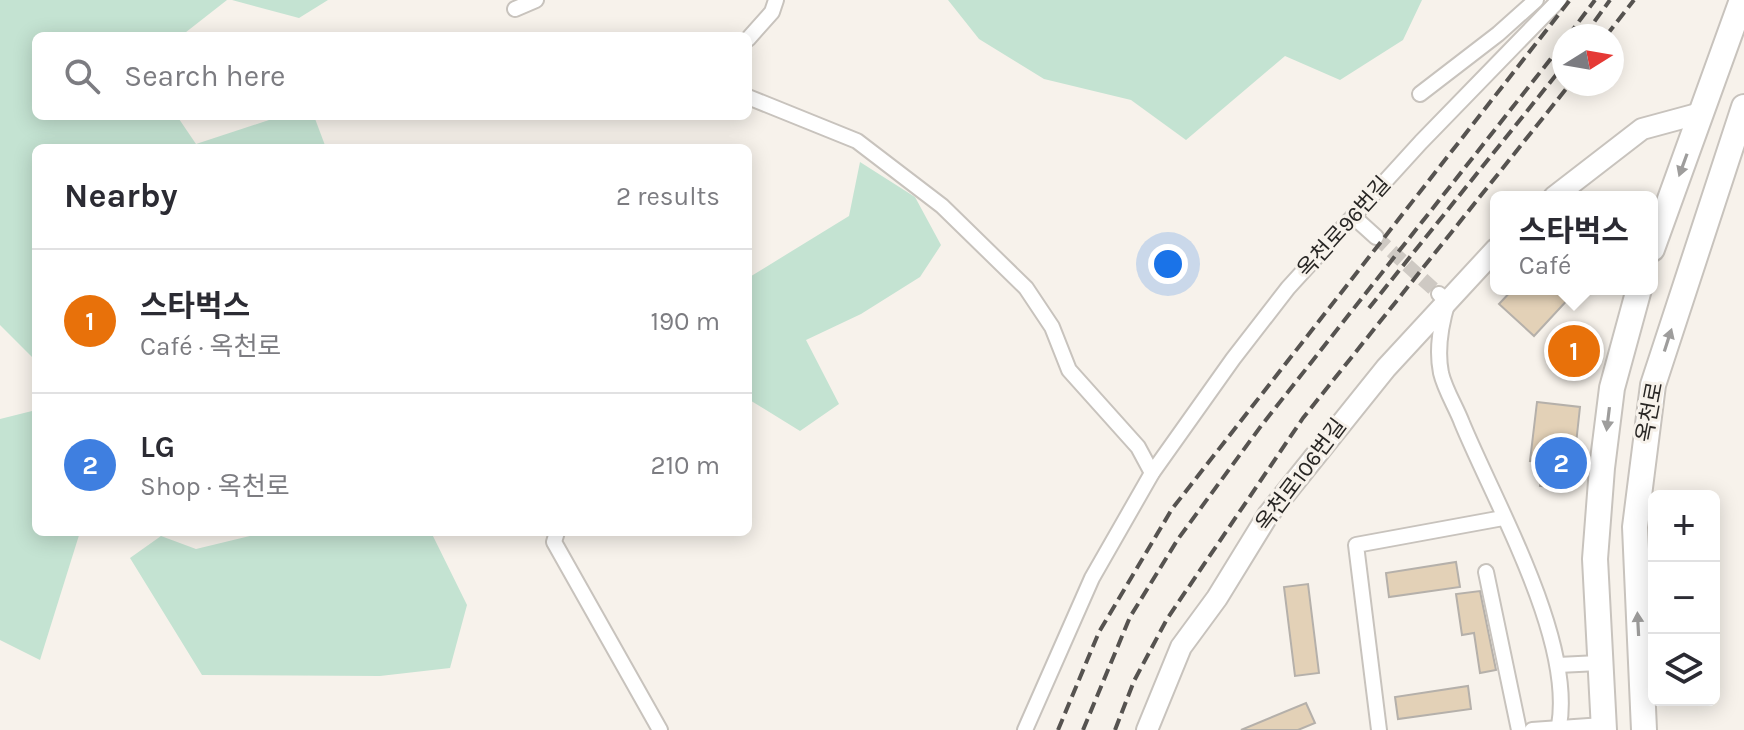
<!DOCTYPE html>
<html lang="en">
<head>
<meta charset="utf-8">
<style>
  :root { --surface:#fff; --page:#f7f7f7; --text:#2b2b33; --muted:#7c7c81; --line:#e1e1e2; --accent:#db2777 }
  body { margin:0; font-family:Karla,"Noto Sans KR",sans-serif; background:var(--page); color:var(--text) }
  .controls { position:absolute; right:24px; bottom:24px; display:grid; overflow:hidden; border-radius:12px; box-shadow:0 4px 20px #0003 }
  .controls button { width:72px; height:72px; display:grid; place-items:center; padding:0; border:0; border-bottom:2px solid var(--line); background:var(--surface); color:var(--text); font:40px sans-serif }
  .compass { position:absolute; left:1552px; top:24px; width:72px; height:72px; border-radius:50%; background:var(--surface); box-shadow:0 4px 20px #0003; rotate:79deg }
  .you { position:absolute; left:1168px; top:264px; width:28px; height:28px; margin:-20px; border:6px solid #fff; border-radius:50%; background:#1a73e8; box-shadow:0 0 0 12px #1a73e833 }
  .badge { display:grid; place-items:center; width:52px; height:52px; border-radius:50%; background:var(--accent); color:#fff; font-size:26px; font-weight:700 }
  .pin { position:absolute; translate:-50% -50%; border:4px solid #fff; box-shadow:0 2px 8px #0006 }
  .popup { position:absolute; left:1490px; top:191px; width:168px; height:104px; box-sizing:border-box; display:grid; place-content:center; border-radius:12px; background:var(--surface); filter:drop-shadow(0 2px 6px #0005); font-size:26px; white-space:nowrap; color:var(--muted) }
  .popup b { font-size:30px; color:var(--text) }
  .popup::after { content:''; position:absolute; left:50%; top:100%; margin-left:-16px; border:16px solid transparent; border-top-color:var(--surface) }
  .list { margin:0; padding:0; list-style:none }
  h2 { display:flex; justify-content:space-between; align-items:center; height:104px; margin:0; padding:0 32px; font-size:34px }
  h2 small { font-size:26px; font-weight:400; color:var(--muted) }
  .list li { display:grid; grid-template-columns:52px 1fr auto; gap:24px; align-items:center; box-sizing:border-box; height:144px; padding:0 32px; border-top:2px solid var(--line) }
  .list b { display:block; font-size:30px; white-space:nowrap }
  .list p { margin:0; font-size:26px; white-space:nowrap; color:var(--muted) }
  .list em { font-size:26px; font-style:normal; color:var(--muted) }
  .icon { flex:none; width:44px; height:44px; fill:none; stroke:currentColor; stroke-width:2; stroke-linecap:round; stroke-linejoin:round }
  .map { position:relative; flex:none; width:1744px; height:730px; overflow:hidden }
  .search { position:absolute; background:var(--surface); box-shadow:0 4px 20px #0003; left:32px; top:32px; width:720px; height:88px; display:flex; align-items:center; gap:20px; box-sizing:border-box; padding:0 28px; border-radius:12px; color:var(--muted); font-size:30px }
  .panel { position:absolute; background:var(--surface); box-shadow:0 4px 20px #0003; left:32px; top:144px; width:720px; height:392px; border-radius:12px }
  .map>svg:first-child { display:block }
</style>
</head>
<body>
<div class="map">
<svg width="1744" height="730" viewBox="0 0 1744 730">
  <rect width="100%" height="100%" fill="#f7f2eb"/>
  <g fill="#c4e3d2">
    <path d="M0 0H227L181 36H36V116H177L196 144 281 116H314L326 148H36V361L0 325Z"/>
    <path d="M232 0H328L299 18Z"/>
    <path d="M948 0H1422L1403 40 1340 80 1285 56 1186 140 1131 100 1044 79 979 39Z"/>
    <path d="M860 162 915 197 941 245 920 277 861 314 806 340 839 404 800 431 748 399V278L849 216Z"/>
    <path d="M36 410V532H80L40 660 0 640V419Z"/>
    <path d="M266 532H431L467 605 450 668 380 676 202 675 130 558 161 536 196 549Z"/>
  </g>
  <g fill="#e3d1b7" stroke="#b5b0aa" stroke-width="2">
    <path d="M1513 289H1566L1572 295 1534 336 1499 304Z"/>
    <path d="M1564 329 1591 333 1585 372 1558 368Z"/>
    <path d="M1537 402 1580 407 1571 490 1540 486 1543 462 1530 461Z"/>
    <path d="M1456 562 1460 587 1389 597 1386 573Z"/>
    <path d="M1308 584 1319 673 1295 676 1284 587Z"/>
    <path d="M1480 591 1496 670 1480 673 1474 633 1462 635 1456 594Z"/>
    <path d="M1468 686 1471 709 1398 719 1395 697Z"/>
    <path d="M1306 703 1315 723 1298 730H1241Z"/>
  </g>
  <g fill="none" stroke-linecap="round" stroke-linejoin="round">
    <path stroke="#cec9c3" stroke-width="14" stroke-dasharray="14 7" stroke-linecap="butt" d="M1376 237 1439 294"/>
    <g stroke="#c8c3bd" stroke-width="18">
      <g id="street">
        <path d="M515 9 536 0"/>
        <path d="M748 39 772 12 776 0"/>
        <path d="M1420 94 1498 34 1536 0"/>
        <path d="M748 97 857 141 942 206 1026 288 1052 327 1069 370 1138 447 1152 473"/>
        <path d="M1355 218 1376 237"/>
        <path d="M1439 294 1448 301C1441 324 1436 348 1441 373 1445 390 1456 407 1462 423 1496 505 1574 640 1559 726"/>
        <path d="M557 532 554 542 660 730"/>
        <path d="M1486 572 1519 730"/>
        <path d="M1558 665 1599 663"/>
        <path d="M1025 730 1092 578 1152 473 1233 359 1288 288 1421 142 1559 0"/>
        <path d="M1379 730 1356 545 1503 518"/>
        <path d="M1532 730 1603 725"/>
      </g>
    </g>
    <g stroke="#c8c3bd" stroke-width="24">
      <g id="secondary">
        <path d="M1554 197 1642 129 1701 113"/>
        <path d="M1147 730 1181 647 1217 598 1268 515 1386 368 1496 249"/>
      </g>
    </g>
    <g stroke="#c8c3bd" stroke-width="28">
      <g id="primary">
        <path d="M1652 249 1742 0"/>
        <path d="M1604 730 1595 559 1602 468 1612 388 1639 289"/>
        <path d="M1644 730 1635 527 1653 385 1744 107"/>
      </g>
    </g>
    <use href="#street" stroke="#fff" stroke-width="14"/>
    <use href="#secondary" stroke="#fff" stroke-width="20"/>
    <use href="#primary" stroke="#fff" stroke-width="24"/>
    <g stroke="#565350" stroke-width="4" stroke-dasharray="12 6" stroke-linecap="butt">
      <path d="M1568 36 1595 0"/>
      <path d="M1584 36 1610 0"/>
      <path d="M1606 36 1634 0"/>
      <path d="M1369 308 1564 65"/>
      <path d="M1058 730 1099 632 1172 509 1570 0"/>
      <path d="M1083 730 1130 617 1178 539 1261 426 1564 42"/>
      <path d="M1115 730 1134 681 1167 619 1303 418 1570 84"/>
    </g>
  </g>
  <defs><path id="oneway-solid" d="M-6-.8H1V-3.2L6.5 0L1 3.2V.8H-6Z" transform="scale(2)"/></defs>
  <g fill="#9e9d9c">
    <use href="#oneway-solid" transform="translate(1683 165) rotate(110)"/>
    <use href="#oneway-solid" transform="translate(1668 340) rotate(-72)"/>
    <use href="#oneway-solid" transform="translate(1608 419) rotate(97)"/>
    <use href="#oneway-solid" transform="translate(1638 624) rotate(-93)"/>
  </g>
  <g text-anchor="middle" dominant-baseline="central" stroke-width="6" stroke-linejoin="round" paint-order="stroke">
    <g font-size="22" fill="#282624" stroke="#f7f2eb">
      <text transform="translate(1344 227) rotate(-48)">옥천로96번길</text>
      <text transform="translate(1650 412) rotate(-79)">옥천로</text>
      <text transform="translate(1301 475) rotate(-53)">옥천로106번길</text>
    </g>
  </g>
</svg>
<div class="controls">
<button>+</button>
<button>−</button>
<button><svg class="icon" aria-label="layers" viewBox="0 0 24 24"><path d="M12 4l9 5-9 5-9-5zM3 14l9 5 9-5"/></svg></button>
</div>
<svg class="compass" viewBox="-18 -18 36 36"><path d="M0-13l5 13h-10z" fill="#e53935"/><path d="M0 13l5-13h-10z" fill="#7c7c81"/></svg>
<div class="you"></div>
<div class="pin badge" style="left:1574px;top:351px;background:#e8710a">1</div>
<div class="popup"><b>스타벅스</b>Café</div>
<div class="pin badge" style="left:1561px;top:463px;background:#3f7fe0">2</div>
<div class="search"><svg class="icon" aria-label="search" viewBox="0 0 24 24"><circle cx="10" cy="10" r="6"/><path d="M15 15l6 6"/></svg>Search here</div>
<section class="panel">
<h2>Nearby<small>2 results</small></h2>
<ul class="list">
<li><span class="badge" style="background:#e8710a">1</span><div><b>스타벅스</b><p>Café · 옥천로</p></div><em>190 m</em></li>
<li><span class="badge" style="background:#3f7fe0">2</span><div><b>LG</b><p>Shop · 옥천로</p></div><em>210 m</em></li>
</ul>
</section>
</div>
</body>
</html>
